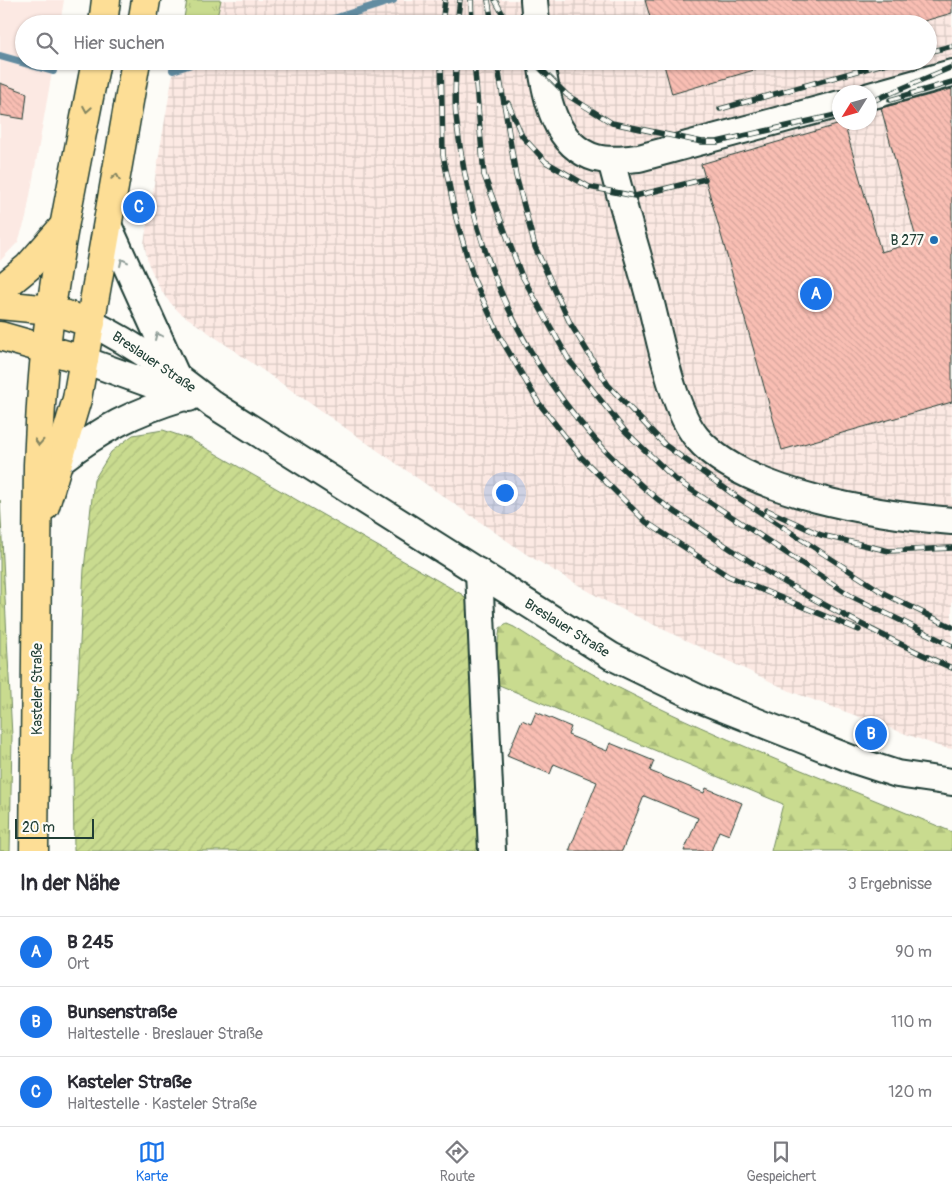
<!DOCTYPE html>
<html lang="de">
<head>
<meta charset="utf-8">
<style>
  :root { --surface:#fff; --page:#f2f2f3; --text:#2b2b33; --muted:#7c7c81; --line:#e1e1e2; --accent:#1a73e8 }
  body { margin:0; font-family:Pangolin,sans-serif; background:var(--page); color:var(--text) }
  .compass { position:absolute; left:832px; top:85px; width:45px; height:45px; border-radius:50%; background:var(--surface); box-shadow:0 1px 4px #0004; rotate:233deg }
  .scale { position:absolute; left:15px; bottom:12px; width:79px; box-sizing:border-box; padding-left:5px; border:2px solid #1f3d34; border-top:0; font-size:14px; line-height:18px; white-space:nowrap; color:#1f3d34; -webkit-text-stroke:4px #fdfcf7; paint-order:stroke }
  .you { position:absolute; left:504px; top:492px; width:18px; height:18px; margin:-12px; border:4px solid #fff; border-radius:50%; background:#1a73e8; box-shadow:0 0 0 8px #1a73e833 }
  .badge { display:grid; place-items:center; width:32px; height:32px; border-radius:50%; background:var(--accent); color:#fff; font-size:16px; font-weight:700 }
  .pin { position:absolute; translate:-50% -50%; border:2px solid #fff; box-shadow:0 1px 5px #0006 }
  .list { margin:0; padding:0; list-style:none }
  h2 { display:flex; justify-content:space-between; align-items:center; height:65px; margin:0; padding:0 20px; font-size:21px }
  h2 small { font-size:16px; font-weight:400; color:var(--muted) }
  .list li { display:grid; grid-template-columns:32px 1fr auto; gap:15px; align-items:center; box-sizing:border-box; height:70px; padding:0 20px; border-top:1px solid var(--line) }
  .list b { display:block; font-size:19px; white-space:nowrap }
  .list p { margin:0; font-size:16px; white-space:nowrap; color:var(--muted) }
  .list em { font-size:16px; font-style:normal; color:var(--muted) }
  .icon { flex:none; width:28px; height:28px; fill:none; stroke:currentColor; stroke-width:2; stroke-linecap:round; stroke-linejoin:round }
  .map { position:relative; flex:none; width:952px; height:851px; overflow:hidden }
  .search { position:absolute; background:var(--surface); box-shadow:0 1px 4px #0004; left:15px; right:15px; top:15px; height:55px; display:flex; align-items:center; gap:12px; box-sizing:border-box; padding:0 18px; border-radius:28px; color:var(--muted); font-size:19px }
  .sheet { height:275px; background:var(--surface) }
  nav { display:flex; justify-content:space-around; align-items:center; box-sizing:border-box; height:70px; border-top:1px solid var(--line); background:var(--surface); font-size:14px; color:var(--muted) }
  nav a { display:grid; justify-items:center; gap:2px }
  nav .on { color:var(--accent) }
  .map>svg:first-child { display:block }
</style>
</head>
<body>
<div class="map">
<svg width="952" height="851" viewBox="0 0 952 851">
  <defs>
    <pattern id="industrial-grid" width="8" height="8" patternUnits="userSpaceOnUse" patternTransform="scale(1.25)"><rect width="8" height="8" fill="#fce9e3"/><path d="M0 4h8M4 0v8" fill="none" stroke="#d8c9c3"/></pattern>
    <pattern id="grass-tufts" width="24" height="20" patternUnits="userSpaceOnUse" patternTransform="scale(1.25)"><rect width="24" height="20" fill="#c9db8f"/><path d="M3 7l-1-3M5 7V3M7 7l1-3M15 17l-1-3M17 17v-4M19 17l1-3" fill="none" stroke="#acbd7c"/></pattern>
    <pattern id="forest-firs" width="22" height="20" patternUnits="userSpaceOnUse" patternTransform="scale(1.25)"><rect width="22" height="20" fill="#c9db8f"/><path d="M5 1l3.5 6h-7zM16 11l3.5 6h-7z" fill="#acbd7c"/></pattern>
    <pattern id="garden-furrows" width="10" height="10" patternUnits="userSpaceOnUse" patternTransform="scale(1.25)"><rect width="10" height="10" fill="#c9db8f"/><path d="M-1 1l2-2M0 10L10 0M9 11l2-2" fill="none" stroke="#acbd7c"/></pattern>
    <pattern id="building-back-hatch" width="6" height="6" patternUnits="userSpaceOnUse" patternTransform="scale(1.25)"><rect width="6" height="6" fill="#f9beb3"/><path d="M-1 5l2 2M0 0l6 6M5-1l2 2" fill="none" stroke="#d5a49b"/></pattern>
  </defs>
  <rect width="100%" height="100%" fill="#fdfcf7"/>
  <filter id="ink" filterUnits="userSpaceOnUse"><feTurbulence type="fractalNoise" baseFrequency=".02" numOctaves="2"/><feDisplacementMap in="SourceGraphic" scale="10" xChannelSelector="R" yChannelSelector="G"/><feConvolveMatrix kernelMatrix="1 2 1 2 8 2 1 2 1" color-interpolation-filters="sRGB"/></filter>
  <g filter="url(#ink)">
    <path fill="#fce9e3" d="M0 0H64L60 24H24V61H54L26 218 18 242 0 261Z"/>
    <path fill="url(#industrial-grid)" fill-rule="evenodd" d="M187 0H952V749L941 747 792 692 607 602 526 554 179 312 166 298 158 285 148 263 144 243 175 61H928V24H183ZM840 92H870V122H840Z"/>
    <g fill="url(#grass-tufts)" stroke="#748c62">
      <path d="M187 0H221L217 17 193 24H183Z"/>
      <path d="M0 500 12 736 10 851H0Z"/>
    </g>
    <path fill="url(#forest-firs)" stroke="#748c62" d="M507 624 514 627C649 716 804 769 952 832V851H771L783 804 492 682 500 628Z"/>
    <path fill="url(#garden-furrows)" stroke="#748c62" d="M163 430 190 439 463 595 470 606 487 851H74L73 771 84 569 94 480 111 452 133 435Z"/>
    <g fill="none" stroke-linecap="round" stroke-linejoin="round">
      <g stroke="#628ca1" stroke-width="8">
        <path d="M318 24 393 0"/>
        <path d="M0 56 53 71"/>
        <path d="M173 70 200 61"/>
      </g>
    </g>
    <g fill="url(#building-back-hatch)" stroke="#1f3d34">
      <path d="M645 0H952V13L914 24H652Z"/>
      <path d="M663 61H785L672 94Z"/>
      <path d="M0 83 27 93 24 119 0 115Z"/>
      <path d="M952 89V402L782 450 701 164 844 123 881 252 917 242 881 108Z"/>
      <path d="M536 712 571 727 568 735 607 751 610 743 654 761 650 771 704 793 706 788 742 803 729 835 719 831 711 851H684L698 818 644 796 622 851H569L597 782 554 764 550 774 507 756 522 720 531 724Z"/>
    </g>
    <g fill="none" stroke-linecap="round" stroke-linejoin="round">
      <g stroke="#1f3d34" stroke-width="30">
        <g id="minor">
          <path d="M534 0 536 24"/>
          <path d="M541 61C546 98 555 146 596 158 610 162 625 159 639 158L840 104"/>
          <path d="M870 96 952 73"/>
          <path d="M611 160C622 204 636 248 648 292 659 332 671 407 697 438 745 495 881 515 952 521"/>
          <path d="M108 225 175 373"/>
          <path d="M91 323C136 345 175 374 214 405L611 656 702 700 857 761 897 774 952 782"/>
          <path d="M84 360 189 398"/>
          <path d="M60 461C101 429 134 412 184 397"/>
          <path d="M479 572 492 851"/>
        </g>
      </g>
      <g stroke="#1f3d34" stroke-width="31">
        <g id="major">
          <path d="M103 24 106 0"/>
          <path d="M142 24 146 0"/>
          <path d="M0 290 28 267 64 226"/>
          <path d="M0 305 51 310 91 323"/>
          <path d="M0 336 84 360"/>
          <path d="M45 506 77 399 136 61"/>
          <path d="M34 851 38 465C40 426 41 386 46 347 57 251 78 156 96 61"/>
        </g>
      </g>
      <use href="#minor" stroke="#fdfcf7" stroke-width="26"/>
      <use href="#major" stroke="#fdde96" stroke-width="28"/>
      <g stroke="#1f3d34" stroke-width="5.5">
        <g id="rail">
          <path d="M471 0 472 24"/>
          <path d="M488 0 492 24"/>
          <path d="M495 0 508 24"/>
          <path d="M442 24 445 0"/>
          <path d="M457 24 460 0"/>
          <path d="M928 52 952 46"/>
          <path d="M441 61 443 155 456 218 474 280 500 337 538 402 581 457 646 522 728 576 859 630"/>
          <path d="M456 61C456 79 454 98 456 116 473 270 536 398 656 498 669 509 684 518 698 527 735 553 773 576 812 598 858 623 904 647 952 668"/>
          <path d="M474 61 484 175 521 274 569 360 625 431 675 479 851 596 952 646"/>
          <path d="M497 61 516 176 535 247 570 323 608 385 665 445 737 497 885 594 952 627"/>
          <path d="M533 61 567 95 612 123 702 142H717L840 114"/>
          <path d="M890 100 952 82"/>
          <path d="M870 102 952 67"/>
          <path d="M508 103 522 136 546 162 589 187 635 196 705 179"/>
          <path d="M720 109 894 61"/>
          <path d="M767 510 821 535 889 551 952 548"/>
        </g>
      </g>
      <use href="#rail" stroke="#fdfcf7" stroke-width="4" stroke-dasharray="11" stroke-linecap="butt"/>
    </g>
    <defs><path id="oneway-chevron" d="M-2-3.5L2.5 0L-2 3.5" fill="none" stroke-width="1.6" stroke-linecap="round" stroke-linejoin="round" transform="scale(1.25)"/></defs>
    <g stroke="#838560">
      <use href="#oneway-chevron" transform="translate(87 109) rotate(100)"/>
      <use href="#oneway-chevron" transform="translate(116 177) rotate(-81)"/>
      <use href="#oneway-chevron" transform="translate(39 442) rotate(93)"/>
    </g>
    <g stroke="#8e9c96">
      <use href="#oneway-chevron" transform="translate(123 262) rotate(-115)"/>
      <use href="#oneway-chevron" transform="translate(158 336) rotate(-114)"/>
    </g>
  </g>
  <circle fill="#1f6fb2" stroke="#fdfcf7" stroke-width="2" cx="934" cy="240" r="5"/>
  <g text-anchor="middle" dominant-baseline="central" stroke-width="4.5" stroke-linejoin="round" paint-order="stroke">
    <g font-size="14" fill="#1f3d34" stroke="#fdfcf7" text-anchor="end">
      <text x="924" y="240">B 277</text>
    </g>
    <g font-size="14" fill="#1f3d34" stroke="#fdfcf7">
      <text transform="translate(154 362) rotate(34)">Breslauer Straße</text>
      <text transform="translate(567 628) rotate(32)">Breslauer Straße</text>
      <text transform="translate(37 689) rotate(-90)">Kasteler Straße</text>
    </g>
  </g>
</svg>
<svg class="compass" viewBox="-18 -18 36 36"><path d="M0-13l5 13h-10z" fill="#e53935"/><path d="M0 13l5-13h-10z" fill="#7c7c81"/></svg>
<div class="scale">20 m</div>
<div class="you"></div>
<div class="pin badge" style="left:816px;top:294px">A</div>
<div class="pin badge" style="left:871px;top:734px">B</div>
<div class="pin badge" style="left:139px;top:207px">C</div>
<div class="search"><svg class="icon" aria-label="search" viewBox="0 0 24 24"><circle cx="10" cy="10" r="6"/><path d="M15 15l6 6"/></svg>Hier suchen</div>
</div>
<section class="sheet">
<h2>In der Nähe<small>3 Ergebnisse</small></h2>
<ul class="list">
<li><span class="badge">A</span><div><b>B 245</b><p>Ort</p></div><em>90 m</em></li>
<li><span class="badge">B</span><div><b>Bunsenstraße</b><p>Haltestelle · Breslauer Straße</p></div><em>110 m</em></li>
<li><span class="badge">C</span><div><b>Kasteler Straße</b><p>Haltestelle · Kasteler Straße</p></div><em>120 m</em></li>
</ul>
</section>
<nav>
<a class="on"><svg class="icon" aria-label="map" viewBox="0 0 24 24"><path d="M3 6l6-2 6 2 6-2v14l-6 2-6-2-6 2zM9 4v14M15 6v14"/></svg>Karte</a>
<a><svg class="icon" aria-label="directions" viewBox="0 0 24 24"><path d="M12 3l9 9-9 9-9-9zM9 14v-3h6M13 9l2 2-2 2"/></svg>Route</a>
<a><svg class="icon" aria-label="saved" viewBox="0 0 24 24"><path d="M7 4h10v16l-5-4-5 4z"/></svg>Gespeichert</a>
</nav>
</body>
</html>
